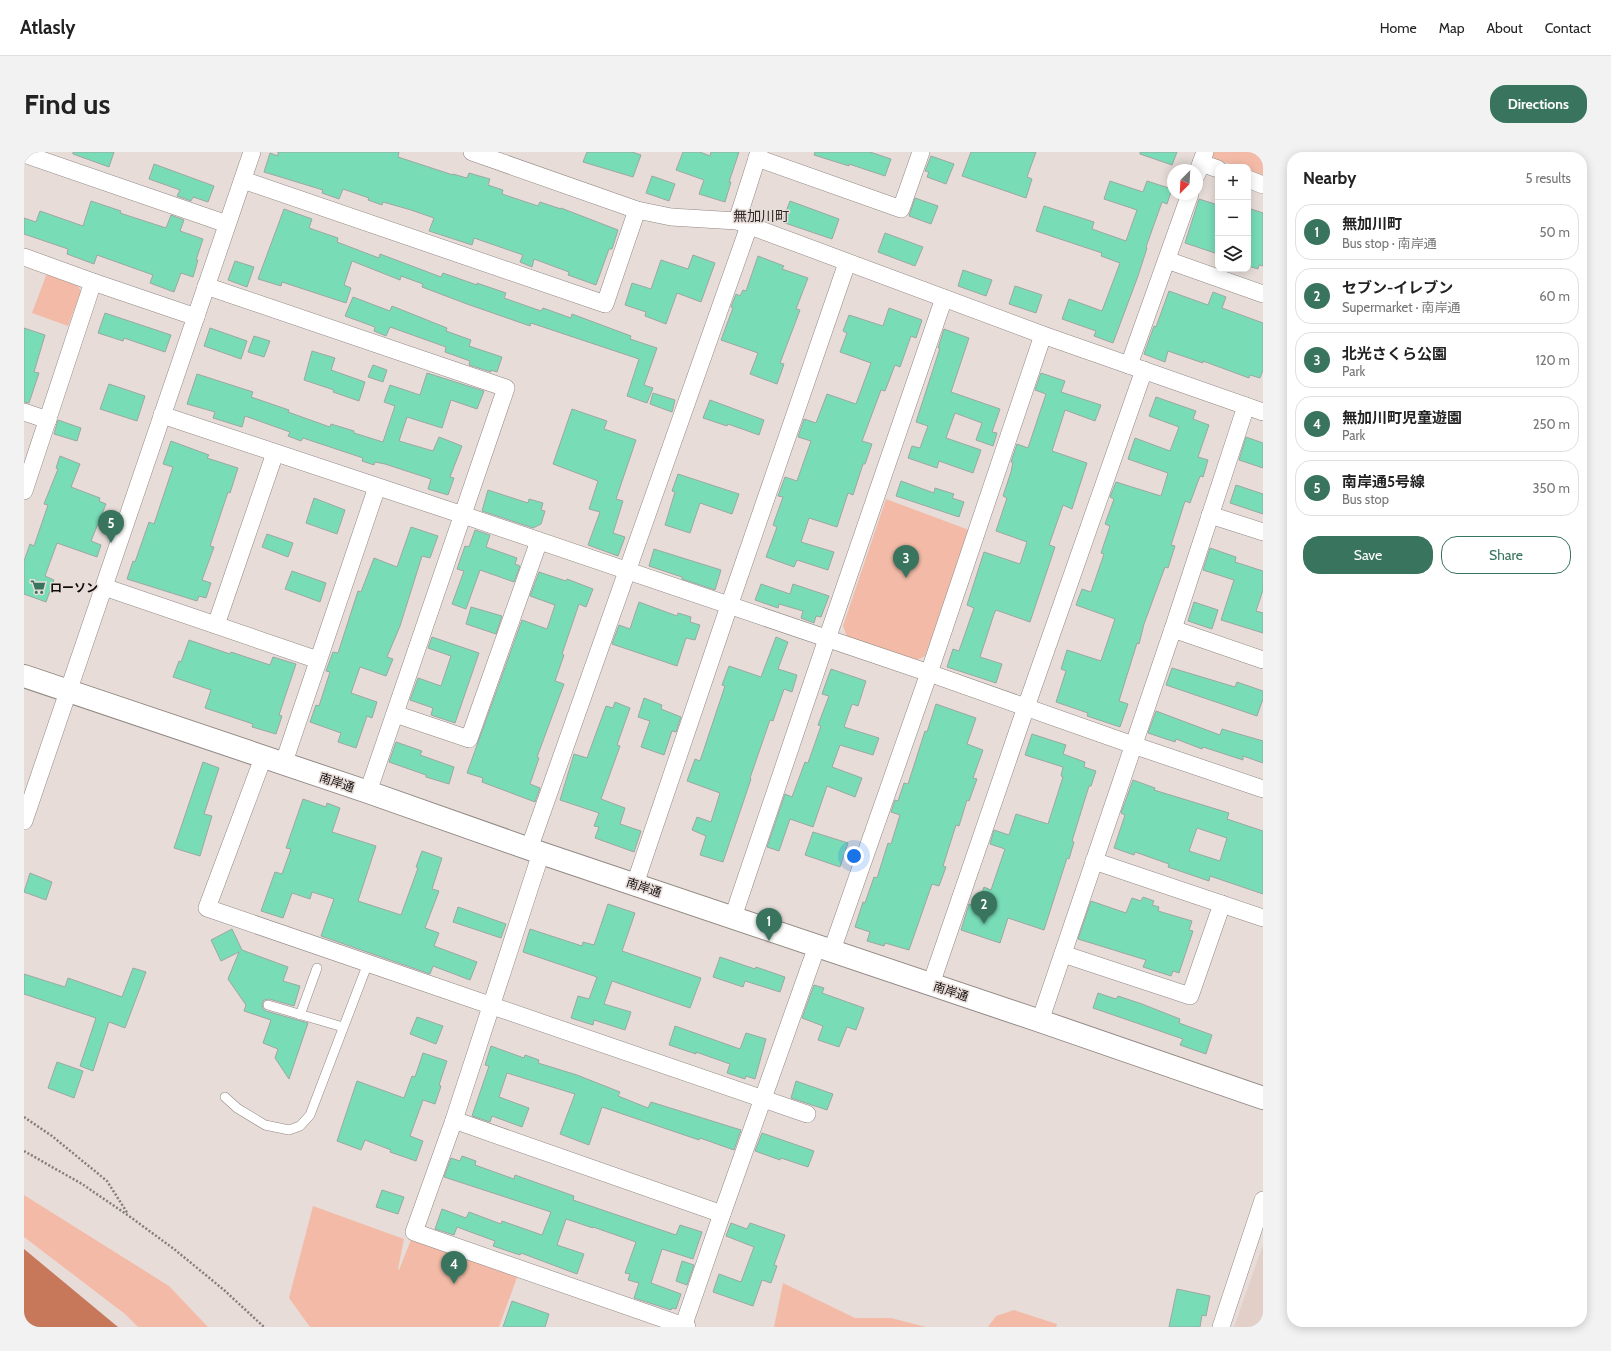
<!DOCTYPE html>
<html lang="en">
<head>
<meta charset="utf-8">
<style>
  :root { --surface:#fff; --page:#f2f2f2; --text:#222; --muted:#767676; --line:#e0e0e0; --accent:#38745e }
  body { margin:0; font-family:Cabin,"Noto Sans JP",sans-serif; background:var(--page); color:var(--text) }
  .controls { position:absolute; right:12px; top:12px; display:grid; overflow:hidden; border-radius:8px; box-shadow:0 2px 10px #0003 }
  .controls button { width:36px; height:36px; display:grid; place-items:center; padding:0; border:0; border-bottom:1px solid var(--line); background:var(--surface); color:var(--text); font:20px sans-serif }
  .compass { position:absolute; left:1143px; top:12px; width:36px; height:36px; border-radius:50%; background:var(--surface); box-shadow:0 2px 10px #0003; rotate:204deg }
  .you { position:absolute; left:830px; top:704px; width:14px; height:14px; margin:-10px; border:3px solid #fff; border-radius:50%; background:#1a73e8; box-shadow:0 0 0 6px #1a73e833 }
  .badge { display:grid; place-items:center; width:26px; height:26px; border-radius:50%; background:var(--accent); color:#fff; font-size:13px; font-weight:700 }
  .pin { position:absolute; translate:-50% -33px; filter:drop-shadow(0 1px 2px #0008) }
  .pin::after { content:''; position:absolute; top:21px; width:14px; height:12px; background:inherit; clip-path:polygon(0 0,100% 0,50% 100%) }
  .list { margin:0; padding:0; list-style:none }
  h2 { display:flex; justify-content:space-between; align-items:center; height:52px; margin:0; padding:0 16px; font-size:17px }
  h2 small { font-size:13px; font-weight:400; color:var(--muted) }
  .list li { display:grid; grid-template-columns:26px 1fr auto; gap:12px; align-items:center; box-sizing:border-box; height:56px; margin:0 8px 8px; padding:0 8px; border:1px solid var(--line); border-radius:16px }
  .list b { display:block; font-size:15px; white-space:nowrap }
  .list p { margin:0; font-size:13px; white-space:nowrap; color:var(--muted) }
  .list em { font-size:13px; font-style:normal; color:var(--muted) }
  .actions { display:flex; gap:8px; padding:12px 16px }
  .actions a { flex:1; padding:9px 0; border:1px solid var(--accent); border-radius:16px; text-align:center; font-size:14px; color:var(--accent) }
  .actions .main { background:var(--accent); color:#fff }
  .icon { flex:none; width:22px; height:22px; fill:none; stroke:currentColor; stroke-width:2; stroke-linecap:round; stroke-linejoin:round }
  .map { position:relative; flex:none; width:1239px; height:1175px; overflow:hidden; border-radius:16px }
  header { display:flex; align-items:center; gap:24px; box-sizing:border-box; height:56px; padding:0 20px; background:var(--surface); border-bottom:1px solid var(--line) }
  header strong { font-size:19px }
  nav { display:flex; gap:22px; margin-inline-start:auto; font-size:14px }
  .intro { display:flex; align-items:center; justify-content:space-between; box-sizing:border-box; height:96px; padding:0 24px }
  h1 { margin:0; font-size:28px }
  .button { padding:10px 18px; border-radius:16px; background:var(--accent); color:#fff; font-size:14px; font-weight:700 }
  main { display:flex; gap:24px; padding:0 24px }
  aside { flex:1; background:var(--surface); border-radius:16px; box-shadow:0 2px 10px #0003 }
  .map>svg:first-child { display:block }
</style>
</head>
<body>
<header>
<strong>Atlasly</strong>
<nav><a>Home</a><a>Map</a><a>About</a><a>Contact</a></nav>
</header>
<div class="intro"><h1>Find us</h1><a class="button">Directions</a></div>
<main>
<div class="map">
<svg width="1239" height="1175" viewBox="0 0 1239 1175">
  <rect width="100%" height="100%" fill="#e7dcd8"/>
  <path fill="#e2cfc8" d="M1239 1093V1175H1210Z"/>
  <g fill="#f3bba7">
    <path d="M1189 0H1239V23L1224 18V15H1216L1187 6Z"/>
    <path d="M23 121 52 131 57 139 44 174 8 161Z"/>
    <path d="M862 347 945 378 901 504 891 509 823 485 819 474Z"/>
    <path d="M0 1043 145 1134 184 1175H114L101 1162 0 1085Z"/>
    <path d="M289 1054 380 1087 374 1117 375 1118 390 1080 496 1117 475 1175H286L265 1146Z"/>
    <path d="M759 1131 831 1166H867L902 1175H750Z"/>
    <path d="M990 1158 1033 1172 1032 1175H964L972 1164Z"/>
  </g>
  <path fill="#c7785a" d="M0 1097 94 1175H0Z"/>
  <g fill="#78dcb7" stroke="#9da7a3" fill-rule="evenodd">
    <path d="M49 0H90L85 15 49 2Z"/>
    <path d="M254 0H375L374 5 429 23V22L443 26 445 21 466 27 464 33 479 38 478 42 514 54 516 50 537 57V56L594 78 588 97H585L572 133 544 123 545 120 510 107 508 115 496 110 499 103 450 86 448 93 405 79 410 66 387 58 359 50 358 53 344 48 345 46 319 37 315 47 298 41 299 38 240 20 246 1 254 4Z"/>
    <path d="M563 0H608L617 3 609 25 559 10Z"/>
    <path d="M659 0H676L686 4 687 0H715L705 30H707L701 50 675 42 680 28 652 18Z"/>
    <path d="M791 0H846L867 7 861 24 825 12V14L790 3Z"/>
    <path d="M947 0H1012L1003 25 1008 27 1002 46 938 24Z"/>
    <path d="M1116 0H1153L1148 13 1116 2Z"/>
    <path d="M907 4 930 12 922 32 903 25 905 20 901 19Z"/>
    <path d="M130 12 190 34 184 50 169 45 167 49 153 44 156 38 125 27Z"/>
    <path d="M628 24 651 32 645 49 622 41Z"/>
    <path d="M1086 29 1119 40 1123 29 1148 37 1143 52 1138 50 1122 95 1123 96 1114 124 1089 191 1070 184 1072 179 1038 167 1045 147 1078 159 1096 111 1077 104 1078 101 1012 79 1020 54 1070 70 1068 77 1102 89 1113 58 1080 47Z"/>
    <path d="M891 46 914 54 907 72 885 64Z"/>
    <path d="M1175 47 1194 53V102L1161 91Z"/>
    <path d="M67 49 97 59 96 61 142 76 147 63 160 68 156 79 179 87 172 108H174L169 125 157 121 150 140 126 131 129 123 73 103 70 112 43 102 44 97 0 82V66L12 70 16 59 59 74Z"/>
    <path d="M766 49 815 67 808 87 758 70Z"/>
    <path d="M1224 56 1239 61V114L1235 113 1234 117 1224 114Z"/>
    <path d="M260 57 288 67 285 76 314 86 313 90 355 106 356 102 417 125 419 121 453 133V131L482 141 480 146 517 159 519 156 547 166 548 162 607 184 606 187 633 196 620 233 629 236 623 251 603 244 615 207 507 171 506 174 443 152 398 135 399 132 377 124 376 128 328 109 320 133 327 136 322 151 258 130 257 134 234 127Z"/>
    <path d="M861 81 899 95 891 114 854 100Z"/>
    <path d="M669 103 691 111 677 150 653 141 642 172 621 164 622 160 601 153 608 131 627 137 637 108 664 117Z"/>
    <path d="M734 104 760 114 758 117 784 126 772 157 776 158 756 211 760 212 753 232 726 222 734 201 697 188 709 156 707 155 712 142 716 144 719 138 722 139Z"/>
    <path d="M211 109 230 115 223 135 204 128Z"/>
    <path d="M939 118 968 128 962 144 934 134Z"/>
    <path d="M991 134 1018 143 1012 161 985 152Z"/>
    <path d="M1145 139 1184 153 1189 140 1202 145 1198 156 1239 171V218L1236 226 1226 223 1225 226 1179 209V211L1144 199 1141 210 1120 202 1130 174 1132 175Z"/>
    <path d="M329 145 366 159 368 154 423 176 422 179 447 188 445 194 478 205 473 220 467 218V220L445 213 446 209 421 200 422 195 366 175 362 184 350 179 351 175 321 164Z"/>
    <path d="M865 156 898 168 892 186 887 184 876 215 871 213 861 239 857 238 838 289 848 292 841 312H839L829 343 824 341 813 375 785 366 777 390 810 400 804 418 773 408 770 415 742 405 753 375 749 373 759 345 754 344 761 325 773 329 787 289 774 285 780 267 792 271 803 242 832 252 847 211 816 200 823 181 819 179 825 163 859 174Z"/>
    <path d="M81 161 147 183 141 200 100 186 99 189 74 181Z"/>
    <path d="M0 176 21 183 10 220 15 221 5 251 0 250Z"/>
    <path d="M186 176 223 189 217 207 180 194Z"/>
    <path d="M920 177 945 186 927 240 976 257 968 280 973 281 969 294 952 288 958 271 931 261 922 286 957 298 949 321 915 309 913 316 884 306 888 294 896 296 904 274 892 270 916 196H914Z"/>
    <path d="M230 184 246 189 240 205 224 200Z"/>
    <path d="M288 199 311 206 307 218 341 230 335 249 309 240 310 238 280 228Z"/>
    <path d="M349 213 363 218 359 230 344 225Z"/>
    <path d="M403 221 460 239 453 257 427 248 418 276 383 265 375 289 409 299 415 285 438 294 426 325 430 326 424 343 404 337 407 327 361 312 351 310 350 313 338 309 339 306 279 286 277 289 264 284 266 280 221 264 218 275 189 266 191 260 163 252 173 222 229 240 227 245 265 258 264 260 306 275 307 272 330 279V281L359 290 371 254 360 250 366 233 396 243Z"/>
    <path d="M1017 221 1041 229 1037 240 1077 253 1071 269 1041 258 1028 299 1063 311 1048 357 1039 353 1025 393 1031 395 1006 470 972 458 970 462 956 505 978 512 972 531 923 515 929 497 935 499 950 456 943 453 960 400 996 412 1003 390 972 379 983 346 979 344 987 320 989 310H987L993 292 1004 296 1022 242 1011 238Z"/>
    <path d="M85 232 121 244 113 269 76 257Z"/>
    <path d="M629 241 651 248 648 260 626 252Z"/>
    <path d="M1132 245 1172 259 1169 267 1185 273 1174 305 1184 308 1179 325 1176 324 1166 351 1161 349 1147 393 1151 394 1144 416 1141 415 1120 472 1115 492 1113 491 1095 549 1104 552 1096 575 1063 564 1064 561 1032 550 1042 519 1037 517 1043 498 1077 509 1091 467 1052 453 1058 437 1067 440 1080 402 1077 401 1086 374 1081 372 1090 347 1086 345 1092 330 1137 344 1144 321 1104 307 1111 286 1146 299 1155 275 1125 264Z"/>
    <path d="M686 248 740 268 735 283 704 272 703 274 679 266Z"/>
    <path d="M548 257 583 269 580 277 612 288 592 347 599 349 589 381 601 385 594 404 564 393 576 360 565 357 574 329 529 312Z"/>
    <path d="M34 268 57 276 53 289 30 282Z"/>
    <path d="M1222 285 1239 291V316L1215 308Z"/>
    <path d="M147 289 185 303 183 306 214 316 206 341 204 340 186 394 190 395 178 428 187 431 182 446 175 444 173 449 103 427 109 409 111 410 125 370 130 372 149 315 139 312Z"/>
    <path d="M36 304 56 312 47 335 76 346 75 349 82 352 67 389 77 393 73 405 33 391 21 424 30 428 22 450 0 442V409L6 392 10 394 24 353 20 352 34 317 32 316Z"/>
    <path d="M654 322 715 342 708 362 676 351 666 381 641 373 651 340 648 339Z"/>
    <path d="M877 329 910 341 911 336 930 342 928 346 940 350 935 365 872 344Z"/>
    <path d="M1212 333 1239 342V362L1206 351Z"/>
    <path d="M464 338 504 351 505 347 519 351 517 358 521 359 517 372 509 376 458 359Z"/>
    <path d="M290 346 321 358 313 382 282 371Z"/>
    <path d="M387 375 414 384 406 406 398 404 376 474 363 505 369 507 362 524 336 515 327 541 353 550 348 566 343 564 332 596 314 590 317 581 286 570 292 553 295 554 306 520 302 519 309 500 314 501 334 439 337 440 350 406 373 415Z"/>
    <path d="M451 378 466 383 462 395 493 406 491 412 496 414 490 430 456 418 442 457 428 452 440 419 433 417 441 394 445 395Z"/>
    <path d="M243 382 269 391 264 405 238 395Z"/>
    <path d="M1186 396 1212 405 1211 410 1239 419V438L1232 459 1239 461V481L1197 468 1210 428 1179 418Z"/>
    <path d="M630 397 697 418 691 438 658 427V425L625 414Z"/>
    <path d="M268 419 302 431 296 450 261 437Z"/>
    <path d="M515 420 542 429 543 427 569 437 562 455 555 452 538 502 540 503 531 529 540 532 513 605 515 606 506 632 516 636 511 650 458 630 459 626 443 621 498 468 523 477 531 453 506 444Z"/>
    <path d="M737 432 766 442 769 432 805 444 797 465 792 464 790 471 777 466 779 459 755 452 754 456 731 448Z"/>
    <path d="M615 450 653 464 654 461 667 465 666 470 676 473 671 488 662 486 653 514 588 492 595 473 606 477Z"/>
    <path d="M1170 450 1194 458 1188 477 1164 469Z"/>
    <path d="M447 455 478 464 472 482 442 472Z"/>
    <path d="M408 485 455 501 431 571 407 563 409 556 386 548 394 526 417 534 427 504 404 496Z"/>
    <path d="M752 485 764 490 754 517 773 523 768 540 760 537 749 569 746 568 726 626 727 627 699 710 676 703 682 684 668 678 673 665 687 670 696 641 663 629 671 607 676 609 701 534 698 533 705 514 737 525Z"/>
    <path d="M165 488 206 502 207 500 246 513 249 505 272 512 255 563 258 564 252 582 228 575 229 572 181 556 187 538 149 525 155 509 157 510Z"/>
    <path d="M1148 516 1211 535 1213 530 1239 539V547L1233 564 1142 533Z"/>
    <path d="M807 517 842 529 834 554 828 552 820 575 855 586 849 603 816 593 808 615 838 626 831 645 803 634 789 675 766 667 755 699 743 695 761 642 768 645 781 610 784 611 797 574 794 573 805 544 798 542Z"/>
    <path d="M620 546 638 553 637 557 657 565 652 580 648 579 640 603 617 595 626 569 614 565Z"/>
    <path d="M591 550 606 556 593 593 596 594 577 647 601 656 596 672 617 679 610 700 571 686 575 675 570 674 575 661 536 648 550 602 563 606 582 554 589 556Z"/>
    <path d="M912 552 952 566 943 592 959 598 949 626 953 627 945 649 943 648 935 674 932 673 919 714 922 715 915 734 908 732 885 798 861 791 860 794 843 789 846 780 831 775 839 750 841 751 850 725 853 726 864 691 867 692 876 663 867 660 871 648 874 649 880 631 884 632 901 579 903 580Z"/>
    <path d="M1132 559 1196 583 1198 577 1239 589V611L1219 604V608L1179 595 1178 597 1152 587 1151 590 1124 581Z"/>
    <path d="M1008 582 1042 593 1039 602 1061 610 1060 615 1072 619 1067 634H1065L1048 689 1050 690 1045 707 1043 706 1020 778 984 766 976 791 937 778 945 752 953 755 960 735 967 738 981 697 966 692 970 678 985 683 992 662 1024 672 1039 625 1037 624 1039 615 1001 603Z"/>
    <path d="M372 590 398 599 396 603 430 615 425 632 402 625V623L365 610Z"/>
    <path d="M179 610 195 616 180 662 188 664 176 704 150 696Z"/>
    <path d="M1109 628 1131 636 1130 638 1205 661 1203 667 1239 679V742L1186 724 1185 729 1144 715 1145 712 1111 700 1110 703 1090 696 1101 663 1097 661ZM1173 676 1203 686 1196 709 1165 699Z"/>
    <path d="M279 647 302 655 303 651 316 656 308 680 352 694 334 749 377 763 394 716 392 715 398 699 418 706 408 737 415 739 401 776 415 781 410 794 453 810 446 828 409 814 406 822 297 784 310 747 288 740 286 747 268 741 259 766 237 759 251 720 258 722 267 697 262 696Z"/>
    <path d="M789 680 824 691 816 715 781 703Z"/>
    <path d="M6 721 28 730 22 748 0 740Z"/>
    <path d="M1119 745 1130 749 1128 753 1135 755 1134 759 1168 769 1165 778 1169 779 1155 821 1149 819 1147 824 1119 815 1122 808 1054 787 1067 749 1102 761 1108 746 1117 749Z"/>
    <path d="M584 752 611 761 598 799 677 826 666 856 588 829 580 852 607 860 601 878 570 868 569 873 547 866 554 844 565 847 573 825 499 800 506 777 558 794 559 790 570 793Z"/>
    <path d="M434 755 482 772 477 786 429 770Z"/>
    <path d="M208 777 218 798 264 815 259 829 276 834 270 854 245 847 240 848 238 852 239 857 242 859 284 871 265 927 251 906 254 897 239 891 247 868 220 859 222 853 204 827 215 800 197 809 187 788Z"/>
    <path d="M696 805 731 817 732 815 761 825 756 840 721 829 719 835 689 825Z"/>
    <path d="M109 816 122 820 101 876 85 870 69 919 56 914 72 866 0 842V822L41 835 44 826 98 845Z"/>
    <path d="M790 833 800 836 798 841 840 856 832 878 823 875 815 895 794 888 799 874 778 866Z"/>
    <path d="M1074 841 1092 847 1094 844 1118 852 1156 867 1155 871 1188 883 1182 902 1156 893 1159 887 1069 856Z"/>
    <path d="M393 865 419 874 412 892 386 882Z"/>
    <path d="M651 874 716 897 722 881 742 887 731 927 722 924 721 927 703 921 706 912 672 900V902L645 893Z"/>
    <path d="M467 894 500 906 501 903 515 908 514 911 553 923 596 940 594 944 624 956 627 950 717 978 710 998 676 986 675 988 578 955 565 993 536 982 551 942 483 921 475 945 505 956 498 975 468 964 466 970 448 964 465 914 461 913Z"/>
    <path d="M399 901 423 909 415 933 417 934 411 952 399 948 386 984 399 989 392 1009 366 1000 367 998 341 988 337 998 313 989 333 929 380 946 388 924 391 925Z"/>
    <path d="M33 910 59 919 50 946 24 936Z"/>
    <path d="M772 929 809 942 803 958 767 946Z"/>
    <path d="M738 981 790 999 784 1015 757 1006 756 1008 731 999Z"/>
    <path d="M438 1004 452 1009 451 1013 490 1027 491 1023 550 1044 549 1048 652 1083 656 1073 678 1080 669 1107 638 1097 627 1131 657 1142 652 1157 648 1156 647 1158 610 1146 615 1131 604 1128 606 1122 601 1121 612 1090 569 1075V1076L542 1067 533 1093 560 1102 553 1122 497 1101 496 1103 469 1094 471 1089 433 1075 430 1083 411 1077 418 1057 442 1066 445 1060 477 1072 478 1069 518 1083 527 1060 420 1025 427 1006 436 1009Z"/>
    <path d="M358 1038 380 1045 374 1062 352 1055Z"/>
    <path d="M707 1071 723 1077 726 1071 761 1083 750 1113 753 1114 747 1131 738 1128 729 1154 689 1140 695 1122 717 1130 730 1095 702 1084Z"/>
    <path d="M658 1109 670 1113 663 1133 652 1129Z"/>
    <path d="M1153 1137 1186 1144 1182 1164 1178 1163 1176 1175H1145Z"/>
    <path d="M488 1149 525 1162 521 1175H479Z"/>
  </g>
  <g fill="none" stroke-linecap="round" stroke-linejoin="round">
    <g stroke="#918884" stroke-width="10">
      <g id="lane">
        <path d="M244 853 319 875"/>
        <path d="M276 863 293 816"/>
        <path d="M201 945 213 956 241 973 265 978 276 974 286 963 344 811"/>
      </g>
    </g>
    <g stroke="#918884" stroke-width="18">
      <g id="street">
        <path d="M448 0 613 58 647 65 713 69 1019 183 1239 260"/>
        <path d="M0 2 203 72"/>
        <path d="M733 6 877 57 897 0"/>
        <path d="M1177 11 1194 17"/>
        <path d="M1173 22 1181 0"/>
        <path d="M1224 27 1239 33"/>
        <path d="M219 28 581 152 613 58"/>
        <path d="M713 69 735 0"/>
        <path d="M0 105 69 130 172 165"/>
        <path d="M1143 108 1239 142"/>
        <path d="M182 134 482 236 344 640"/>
        <path d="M1105 213 1166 42"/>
        <path d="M0 260 24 268"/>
        <path d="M138 263 439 363 905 521 1109 593 1239 637"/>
        <path d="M0 339 69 130"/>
        <path d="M1186 363 1239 380"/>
        <path d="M80 435 294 508"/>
        <path d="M192 473 251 301"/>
        <path d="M1149 477 1239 508"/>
        <path d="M371 562 445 587 515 389"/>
        <path d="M239 606 183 756 783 962"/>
        <path d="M259 613 353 335"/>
        <path d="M0 669 228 0"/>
        <path d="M505 697 725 74"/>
        <path d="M517 701 430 968 390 1080 663 1175"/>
        <path d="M1070 709 1239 766"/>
        <path d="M611 732 705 454 823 111"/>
        <path d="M709 765 803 487 920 146"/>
        <path d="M808 798 905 521 1019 183"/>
        <path d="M1039 802 1166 844 1198 752"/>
        <path d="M907 832 1002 555 1120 218"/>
        <path d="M1016 869 1149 477 1222 254"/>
        <path d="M430 968 698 1062"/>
        <path d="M659 1175 698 1062 793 794"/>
        <path d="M1197 1175 1239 1048"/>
      </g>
    </g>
    <g stroke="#918884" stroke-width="24">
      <path id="secondary" d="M0 524 344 640 517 701 1016 869 1239 946"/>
    </g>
    <g stroke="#847d7a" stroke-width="2.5" stroke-dasharray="2 2" stroke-linecap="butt">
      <path d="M0 965 28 984 83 1029 104 1062"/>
      <path d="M0 999 58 1032 105 1064 150 1097 200 1138 240 1175"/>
    </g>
    <use href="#lane" stroke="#fff" stroke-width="9"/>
    <use href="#street" stroke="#fff" stroke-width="17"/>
    <use href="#secondary" stroke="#fff" stroke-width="22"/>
  </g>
  <defs>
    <g id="supermarket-bare" transform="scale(1.2)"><path d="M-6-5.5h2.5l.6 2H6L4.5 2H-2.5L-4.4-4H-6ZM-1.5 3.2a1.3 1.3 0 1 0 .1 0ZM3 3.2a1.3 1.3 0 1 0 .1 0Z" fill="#38745e" stroke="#e7dcd8" stroke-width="2.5" paint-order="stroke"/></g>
  </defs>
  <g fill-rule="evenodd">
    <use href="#supermarket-bare" x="14" y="435"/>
  </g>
  <g text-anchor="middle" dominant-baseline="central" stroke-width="3" stroke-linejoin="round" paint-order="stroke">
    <g font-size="12" font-weight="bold" fill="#0e0b0a" stroke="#e7dcd8" text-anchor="start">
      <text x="26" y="435">ローソン</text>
    </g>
    <g font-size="12" fill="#0e0b0a" stroke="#e7dcd8">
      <text transform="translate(313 630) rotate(18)">南岸通</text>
      <text transform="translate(620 735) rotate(18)">南岸通</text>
      <text transform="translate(927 839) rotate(18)">南岸通</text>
    </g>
    <g font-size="14" fill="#312a27" stroke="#e7dcd8">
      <text x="737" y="64">無加川町</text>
    </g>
  </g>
</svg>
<div class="controls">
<button>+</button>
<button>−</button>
<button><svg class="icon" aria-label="layers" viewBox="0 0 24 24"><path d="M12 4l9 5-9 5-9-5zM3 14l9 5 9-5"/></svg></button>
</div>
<svg class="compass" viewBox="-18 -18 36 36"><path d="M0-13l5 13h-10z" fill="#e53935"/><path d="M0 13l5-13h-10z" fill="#767676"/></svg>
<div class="you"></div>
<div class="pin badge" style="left:745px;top:789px">1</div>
<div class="pin badge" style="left:960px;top:772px">2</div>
<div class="pin badge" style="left:882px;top:426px">3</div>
<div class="pin badge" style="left:430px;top:1132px">4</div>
<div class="pin badge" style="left:87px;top:391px">5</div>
</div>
<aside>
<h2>Nearby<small>5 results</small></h2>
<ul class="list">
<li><span class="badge">1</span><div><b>無加川町</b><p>Bus stop · 南岸通</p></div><em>50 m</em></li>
<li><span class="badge">2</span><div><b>セブン-イレブン</b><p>Supermarket · 南岸通</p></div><em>60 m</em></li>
<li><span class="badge">3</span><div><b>北光さくら公園</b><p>Park</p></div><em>120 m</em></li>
<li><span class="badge">4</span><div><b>無加川町児童遊園</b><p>Park</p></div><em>250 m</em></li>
<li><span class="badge">5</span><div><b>南岸通5号線</b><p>Bus stop</p></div><em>350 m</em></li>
</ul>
<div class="actions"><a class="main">Save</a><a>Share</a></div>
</aside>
</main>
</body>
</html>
